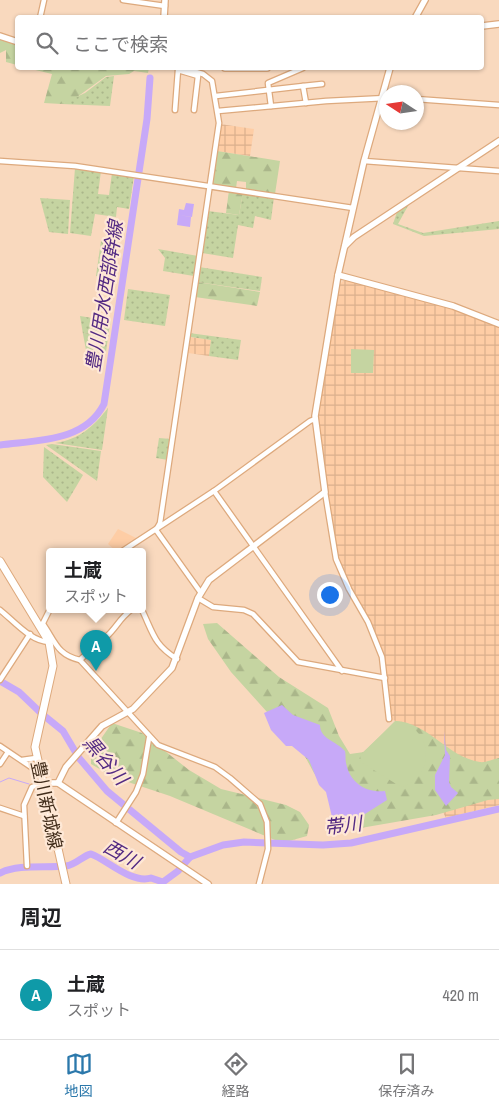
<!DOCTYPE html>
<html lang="ja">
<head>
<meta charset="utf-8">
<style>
  :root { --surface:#fff; --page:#f6f6f6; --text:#202124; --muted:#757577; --line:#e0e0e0; --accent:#2b78ab }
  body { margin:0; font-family:"Archivo Narrow","Noto Sans JP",sans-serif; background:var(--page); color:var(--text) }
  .compass { position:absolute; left:379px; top:85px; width:45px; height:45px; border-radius:50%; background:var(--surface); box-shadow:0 1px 4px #0004; rotate:282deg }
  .you { position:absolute; left:329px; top:594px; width:18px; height:18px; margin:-12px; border:4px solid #fff; border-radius:50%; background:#1a73e8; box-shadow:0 0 0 8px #1a73e833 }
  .badge { display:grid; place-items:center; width:32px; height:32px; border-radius:50%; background:var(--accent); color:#fff; font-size:16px; font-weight:700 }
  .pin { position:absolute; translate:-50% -41px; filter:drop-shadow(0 1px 2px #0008) }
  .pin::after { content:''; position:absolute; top:26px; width:18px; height:15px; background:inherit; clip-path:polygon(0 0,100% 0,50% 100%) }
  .popup { position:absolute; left:46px; top:548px; width:100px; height:65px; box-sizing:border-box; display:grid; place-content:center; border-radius:5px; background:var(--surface); filter:drop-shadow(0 1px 4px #0005); font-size:16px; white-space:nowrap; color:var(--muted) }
  .popup b { font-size:19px; color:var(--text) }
  .popup::after { content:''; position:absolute; left:50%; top:100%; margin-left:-10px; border:10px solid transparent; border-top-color:var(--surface) }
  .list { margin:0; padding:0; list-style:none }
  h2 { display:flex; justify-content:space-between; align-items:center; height:65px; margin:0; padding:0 20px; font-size:21px }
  h2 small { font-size:16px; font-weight:400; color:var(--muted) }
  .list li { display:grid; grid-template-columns:32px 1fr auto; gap:15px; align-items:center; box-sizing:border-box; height:90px; padding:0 20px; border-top:1px solid var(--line) }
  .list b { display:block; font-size:19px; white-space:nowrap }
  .list p { margin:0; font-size:16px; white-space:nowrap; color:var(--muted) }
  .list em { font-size:16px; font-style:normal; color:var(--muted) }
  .icon { flex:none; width:28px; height:28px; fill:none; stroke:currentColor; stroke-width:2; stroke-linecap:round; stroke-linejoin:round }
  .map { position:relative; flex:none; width:499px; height:884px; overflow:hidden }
  .search { position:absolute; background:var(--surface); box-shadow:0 1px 4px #0004; left:15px; right:15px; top:15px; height:55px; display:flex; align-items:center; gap:12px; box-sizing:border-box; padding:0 18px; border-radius:5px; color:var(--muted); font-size:19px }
  .sheet { height:155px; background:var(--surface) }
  nav { display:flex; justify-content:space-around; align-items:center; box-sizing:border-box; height:70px; border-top:1px solid var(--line); background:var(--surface); font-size:14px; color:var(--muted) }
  nav a { display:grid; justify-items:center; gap:2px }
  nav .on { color:var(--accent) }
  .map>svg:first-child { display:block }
</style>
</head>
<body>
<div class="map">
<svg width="499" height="884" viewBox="0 0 499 884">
  <defs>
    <pattern id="industrial-grid" width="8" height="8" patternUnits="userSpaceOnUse" patternTransform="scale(1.25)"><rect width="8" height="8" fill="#fecda5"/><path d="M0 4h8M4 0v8" fill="none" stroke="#dbb08d"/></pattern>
    <pattern id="grass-dots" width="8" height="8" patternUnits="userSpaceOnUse" patternTransform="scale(1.25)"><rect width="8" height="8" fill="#c5d4a1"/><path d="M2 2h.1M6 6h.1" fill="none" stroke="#aab68a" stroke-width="1.8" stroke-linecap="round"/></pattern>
    <pattern id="forest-firs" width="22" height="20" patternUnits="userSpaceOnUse" patternTransform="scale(1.25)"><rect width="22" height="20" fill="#c5d4a1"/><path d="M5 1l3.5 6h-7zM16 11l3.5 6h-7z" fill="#aab68a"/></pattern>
  </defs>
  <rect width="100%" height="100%" fill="#f9d9be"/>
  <path fill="#fecda5" d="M118 529 138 539 117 552 108 544Z"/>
  <g fill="url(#industrial-grid)">
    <path d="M220 124 254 129 250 156 216 151Z"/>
    <path d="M343 281H350L444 306 499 327V805L446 818 429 785 416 728 390 719 383 656 337 560 316 420 339 285Z"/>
    <path d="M190 337 211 340 209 356 188 353Z"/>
  </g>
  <g fill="url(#grass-dots)">
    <path d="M114 76 110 106 61 104 85 93 106 77Z"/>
    <path d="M75 168 101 171 98 194 109 195 112 173 134 176 129 209 117 207 116 217 95 214 91 236 70 233Z"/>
    <path d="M243 192 274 197 271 220 255 216 253 228 238 225 233 258 202 253 208 211 239 215Z"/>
    <path d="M40 198 70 200 68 234 49 232Z"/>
    <path d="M409 204 398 224 423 233 499 221V229L424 236 393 224 397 212Z"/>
    <path d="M101 241 111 243 105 284H101L102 277 96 276Z"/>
    <path d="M158 249 198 256 194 276 163 271 165 258Z"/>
    <path d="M199 267 262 277 260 291 197 282Z"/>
    <path d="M128 289 170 295 165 326 124 320Z"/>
    <path d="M80 316 111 321 109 330 83 334Z"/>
    <path d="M189 333 241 340 238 360 209 356 211 340 191 337 187 353Z"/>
    <path d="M108 408 102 450 55 443C80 439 93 427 108 408Z"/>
    <path d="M159 438 171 439 168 460 156 458Z"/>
    <path d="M52 444 101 451 97 481 46 445Z"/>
    <path d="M44 447 83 475 67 502 43 477Z"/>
  </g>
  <g fill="url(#forest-firs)">
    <path d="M0 39 17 45V65L6 62V50L0 53Z"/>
    <path d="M27 68H149L148 73 134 71 129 74 106 76 73 100 61 104 44 103 52 74Z"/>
    <path d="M217 151 280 161 275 194 246 190V182L237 181 236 188 212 184Z"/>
    <path d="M229 190 243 192 239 215 226 213Z"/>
    <path d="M197 282 260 292 257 306 195 297Z"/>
    <path d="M109 330 106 352 86 350 83 334Z"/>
    <path d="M217 623 279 677 328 708 339 736 350 754 364 752 395 721C428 722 447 757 480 762 485 763 493 759 499 758V799L488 800 436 815 355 829 346 824 332 798 314 773 302 751 231 672 208 639 203 624Z"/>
    <path d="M112 723 142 733 189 770 221 789 286 805 300 812 309 825 307 836 282 843 170 796 113 777 91 764V753Z"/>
  </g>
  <g fill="#c5d4a1">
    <path d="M351 349 374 350 373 373H351Z"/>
    <path d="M396 721C433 727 437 776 401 787L361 762 360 755Z"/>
  </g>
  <g fill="#c7a9f8">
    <path d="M186 203 194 204 192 217 179 215 191 217 190 227 177 225 179 209 184 210Z"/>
    <path d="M282 705 293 715 320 725C320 739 336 741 345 751 346 755 345 759 346 763 350 783 366 793 385 791L387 800 346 826H338L332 817 326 792 319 785 309 760 292 746H286L271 730 264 713Z"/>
    <path d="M444 731 446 750 450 756 449 782 451 787 458 793 446 806 435 790V775L445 755Z"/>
  </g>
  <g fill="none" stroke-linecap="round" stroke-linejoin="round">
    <path stroke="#c7a9f8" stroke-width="1" d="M0 782 9 778 29 784"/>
    <g stroke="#c7a9f8" stroke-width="7">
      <path d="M0 445C37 440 85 442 104 404L147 119 150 78"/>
      <path d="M0 681 19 692 42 714 63 731 79 758 107 791 181 852 190 857"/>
      <path d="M0 873C18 864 45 868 66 866 76 865 82 856 91 854 106 859 131 884 151 878L163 882 178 871 190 857 223 845 244 842 323 845 351 843 499 809"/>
    </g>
    <g stroke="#dda97d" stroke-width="7">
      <g id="minor">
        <path d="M123 0 165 6"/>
        <path d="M40 18 44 0"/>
        <path d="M303 86 322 84"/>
        <path d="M216 96 303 86 306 103"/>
        <path d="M416 99 499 105"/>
        <path d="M271 106 268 83 303 68"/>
        <path d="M175 110 178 70 198 76 194 110"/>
        <path d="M218 111 326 101 386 98"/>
        <path d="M0 161 75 166 353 208"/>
        <path d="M364 161 499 171"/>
        <path d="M214 491 342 671"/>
        <path d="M325 492 336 559 349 589 368 622 382 657 389 719"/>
        <path d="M156 530 160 523 219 123 212 81 203 74 181 68"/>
        <path d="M156 530 201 593"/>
        <path d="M121 552 214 491 310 421 315 419"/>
        <path d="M198 598 213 607 244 610 253 614 298 662 385 678"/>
        <path d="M0 610C14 621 30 641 49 642"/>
        <path d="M142 610C153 633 154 645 177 659"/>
        <path d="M43 624C55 641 57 655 80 660L158 745 215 767 230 778 260 804 267 822 268 849 259 884"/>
        <path d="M42 625 50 609"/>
        <path d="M80 660C89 651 99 645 107 636 116 628 120 618 131 610"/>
        <path d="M0 680 30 634"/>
        <path d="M0 746 34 769"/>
        <path d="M22 760 36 758"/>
        <path d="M0 764 8 752"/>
        <path d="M0 808 24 816"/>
        <path d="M116 823 136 792 143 774 149 738"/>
        <path d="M27 866 24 805 32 787 43 783"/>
      </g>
    </g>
    <g stroke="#dda97d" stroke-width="8">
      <g id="tertiary">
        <path d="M164 18 165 0"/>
        <path d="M415 18 425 0"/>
        <path d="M482 26 499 24"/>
        <path d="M0 36 18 42"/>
        <path d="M225 68H267"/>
        <path d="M345 246 354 237 499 141"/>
        <path d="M338 275 453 306 499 324"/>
        <path d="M43 783H58L208 884"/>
        <path d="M58 783 66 767 102 726 133 709 172 668 198 598 209 580 325 492 315 416 338 275 364 161 390 68"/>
      </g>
    </g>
    <g stroke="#dda97d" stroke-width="9">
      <path id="primary" d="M0 561 49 642 53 666 35 747 66 884"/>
    </g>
    <use href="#minor" stroke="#fff" stroke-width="4.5"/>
    <use href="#tertiary" stroke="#fff" stroke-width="5.5"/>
    <use href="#primary" stroke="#fff" stroke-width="7"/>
  </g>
  <g text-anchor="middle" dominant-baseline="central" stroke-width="4.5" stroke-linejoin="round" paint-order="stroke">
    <g font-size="18" fill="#422d1b" stroke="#fee8d6">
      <text transform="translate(47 805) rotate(78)">豊川新城線</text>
    </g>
    <g font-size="19" font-style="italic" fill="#532a83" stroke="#fee8d6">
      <text transform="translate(104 296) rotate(-81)">豊川用水西部幹線</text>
      <text transform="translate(106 760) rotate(50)">黒谷川</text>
      <text transform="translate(343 825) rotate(-7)">帯川</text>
      <text transform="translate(122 854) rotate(30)">西川</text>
    </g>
  </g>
</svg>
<svg class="compass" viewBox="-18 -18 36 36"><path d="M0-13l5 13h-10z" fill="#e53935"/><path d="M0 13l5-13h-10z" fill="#757577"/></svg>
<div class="you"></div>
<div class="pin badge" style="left:96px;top:671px;background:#0f9aa8">A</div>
<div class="popup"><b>土蔵</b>スポット</div>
<div class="search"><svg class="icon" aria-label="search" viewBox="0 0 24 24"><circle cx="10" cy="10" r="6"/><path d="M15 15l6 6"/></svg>ここで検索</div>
</div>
<section class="sheet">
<h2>周辺<small></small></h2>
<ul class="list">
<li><span class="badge" style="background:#0f9aa8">A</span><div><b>土蔵</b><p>スポット</p></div><em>420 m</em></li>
</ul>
</section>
<nav>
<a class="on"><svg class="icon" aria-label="map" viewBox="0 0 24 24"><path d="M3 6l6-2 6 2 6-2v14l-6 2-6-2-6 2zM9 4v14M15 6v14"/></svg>地図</a>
<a><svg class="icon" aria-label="directions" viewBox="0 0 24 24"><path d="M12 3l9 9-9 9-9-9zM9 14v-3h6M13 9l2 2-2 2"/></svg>経路</a>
<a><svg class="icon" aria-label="saved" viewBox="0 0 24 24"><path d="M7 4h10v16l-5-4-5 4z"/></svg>保存済み</a>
</nav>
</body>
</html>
